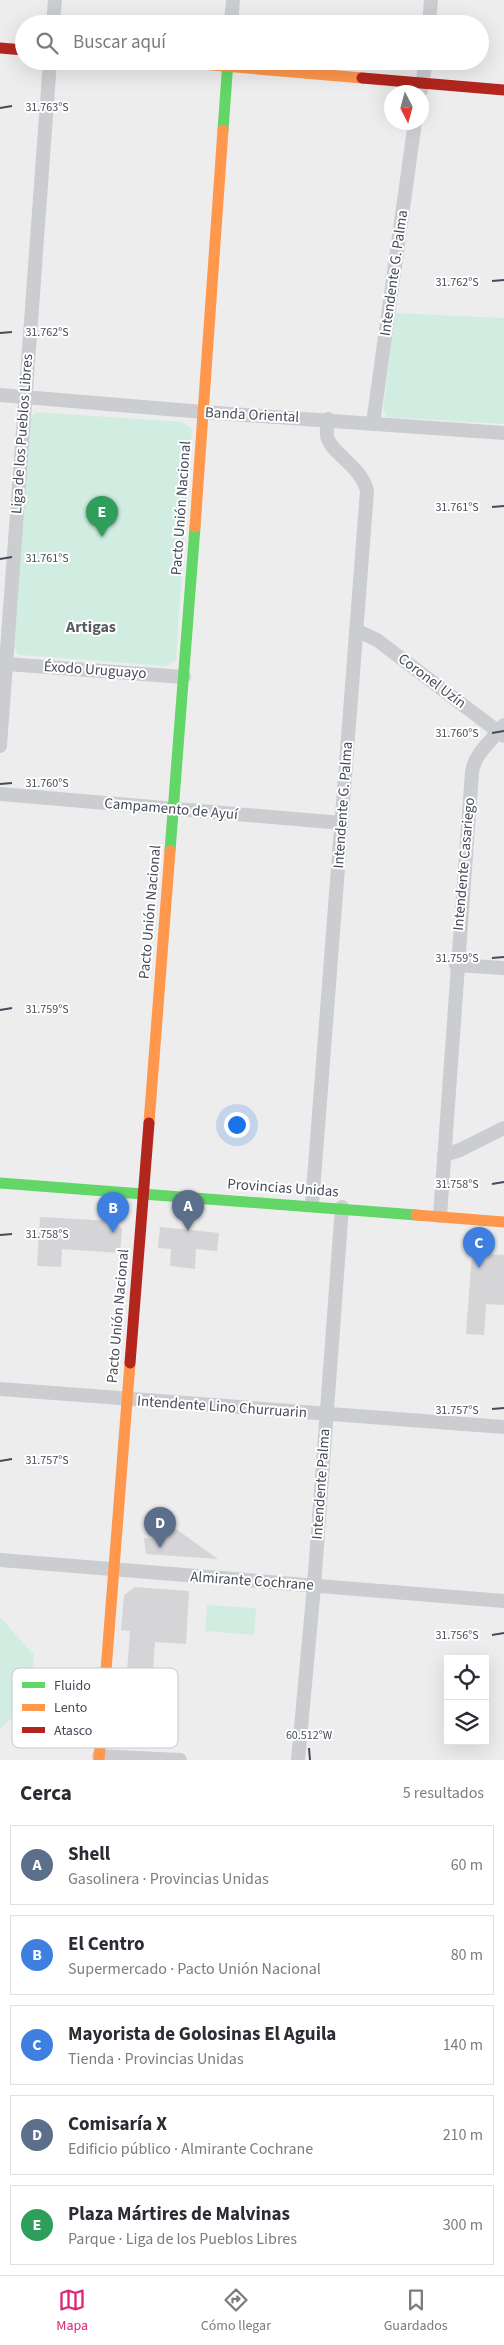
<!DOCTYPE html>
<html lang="es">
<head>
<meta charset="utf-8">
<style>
  :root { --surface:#fff; --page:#f7f7f7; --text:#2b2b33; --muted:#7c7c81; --line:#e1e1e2; --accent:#db2777 }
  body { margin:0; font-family:"Source Sans 3",sans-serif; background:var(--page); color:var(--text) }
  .controls { position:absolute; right:15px; bottom:15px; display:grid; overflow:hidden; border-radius:0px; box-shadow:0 5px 20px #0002 }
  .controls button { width:45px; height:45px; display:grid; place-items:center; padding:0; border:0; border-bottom:1px solid var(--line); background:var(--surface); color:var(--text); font:25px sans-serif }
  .compass { position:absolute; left:384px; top:85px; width:45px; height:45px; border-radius:50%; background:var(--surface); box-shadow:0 5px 20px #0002; rotate:174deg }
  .you { position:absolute; left:236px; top:1124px; width:18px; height:18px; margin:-12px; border:4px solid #fff; border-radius:50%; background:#1a73e8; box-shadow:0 0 0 8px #1a73e833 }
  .badge { display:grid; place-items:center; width:32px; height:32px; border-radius:50%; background:var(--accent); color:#fff; font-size:16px; font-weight:700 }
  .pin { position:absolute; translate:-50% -41px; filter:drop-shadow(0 1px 2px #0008) }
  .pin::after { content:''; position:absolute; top:26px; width:18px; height:15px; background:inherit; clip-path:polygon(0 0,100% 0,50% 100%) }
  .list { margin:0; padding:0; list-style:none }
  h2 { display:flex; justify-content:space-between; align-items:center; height:65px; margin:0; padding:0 20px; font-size:21px }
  h2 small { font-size:16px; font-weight:400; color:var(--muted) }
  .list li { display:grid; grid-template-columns:32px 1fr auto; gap:15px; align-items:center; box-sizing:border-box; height:80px; margin:0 10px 10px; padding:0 10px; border:1px solid var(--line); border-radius:0px }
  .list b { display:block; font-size:19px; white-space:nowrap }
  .list p { margin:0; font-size:16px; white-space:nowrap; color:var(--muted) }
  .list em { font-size:16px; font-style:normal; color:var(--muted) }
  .icon { flex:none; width:28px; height:28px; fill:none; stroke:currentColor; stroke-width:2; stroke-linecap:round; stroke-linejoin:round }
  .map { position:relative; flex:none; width:504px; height:1760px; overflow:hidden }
  .search { position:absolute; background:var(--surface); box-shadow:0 5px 20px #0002; left:15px; right:15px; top:15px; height:55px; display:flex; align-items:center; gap:12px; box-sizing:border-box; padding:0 18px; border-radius:28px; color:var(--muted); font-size:19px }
  .sheet { height:515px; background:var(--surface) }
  nav { display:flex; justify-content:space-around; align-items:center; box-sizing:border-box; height:70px; border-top:1px solid var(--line); background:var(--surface); font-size:14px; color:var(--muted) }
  nav a { display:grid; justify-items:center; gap:2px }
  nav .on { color:var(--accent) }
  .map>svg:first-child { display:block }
</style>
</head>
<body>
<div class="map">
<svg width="504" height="1760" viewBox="0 0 504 1760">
  <rect width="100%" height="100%" fill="#eeeded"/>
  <g fill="#d1ede2">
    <path d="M395 313 504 318V424L387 417 383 409Z"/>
    <path d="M36 412 183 422 192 429 176 660 166 666 19 655 12 644 28 420Z"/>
    <path d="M207 1605 256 1608 254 1635 205 1631Z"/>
    <path d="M0 1617 34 1655 29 1702 0 1729Z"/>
  </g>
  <g fill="#d5d5d7">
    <path d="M40 1217 114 1221 122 1229 120 1253 62 1249 61 1267 37 1266Z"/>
    <path d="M160 1227 219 1233 217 1251 196 1249 195 1269 170 1266 171 1249 158 1248Z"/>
    <path d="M472 1253 504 1255V1305L486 1304 484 1335 466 1334Z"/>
    <path d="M155 1514 218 1559 146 1554 144 1538 152 1539Z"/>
    <path d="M135 1587 189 1591 186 1644 155 1642 149 1725 123 1724 130 1631 121 1630 124 1595Z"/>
  </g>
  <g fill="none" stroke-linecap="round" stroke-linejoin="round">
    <g stroke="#cbcdd0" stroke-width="14">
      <path d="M53 24 55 0"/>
      <path d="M231 24 233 0"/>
      <path d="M429 24 431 0"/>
      <path d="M421 90 426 61"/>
      <path d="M0 395 203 412 504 433"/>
      <path d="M373 423 415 122"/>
      <path d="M356 630 377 640 504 736"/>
      <path d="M6 664 184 677"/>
      <path d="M0 746 50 61"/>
      <path d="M0 794 342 823"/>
      <path d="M456 965 504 968"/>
      <path d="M444 1155 460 1150 504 1128"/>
      <path d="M312 1205 367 491C361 465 329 453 327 435 326 430 328 424 328 419"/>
      <path d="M440 1216 472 772C475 752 493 740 504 725"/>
      <path d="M0 1389 504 1427"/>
      <path d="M0 1560 504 1601"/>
      <path d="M99 1756 180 1760"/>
      <path d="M298 1760 314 1586 342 1207"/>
    </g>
    <g stroke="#63d668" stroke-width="11">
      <path d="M223 130 228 61"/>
      <path d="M170 851 195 527"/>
      <path d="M0 1183 416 1215"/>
    </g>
    <g stroke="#ff974d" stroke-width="11">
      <path d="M166 61 362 78"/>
      <path d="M195 527 223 130"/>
      <path d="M149 1123 170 851"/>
      <path d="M416 1215 504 1222"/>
      <path d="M99 1760 130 1363"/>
    </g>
    <g stroke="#b3261e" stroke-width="11">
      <path d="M0 48 24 50"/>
      <path d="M362 78 504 90"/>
      <path d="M130 1363 149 1123"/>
    </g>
  </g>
  <path fill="none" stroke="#454b59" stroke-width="2" d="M0 108 12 106M492 281 504 280M0 333 12 332M492 507 504 506M0 559 12 557M492 733 504 731M0 784 12 783M492 958 504 957M0 1010 12 1008M492 1184 504 1182M0 1235 12 1234M492 1409 504 1408M0 1461 12 1459M492 1635 504 1633M309 1748 310 1760"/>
  <g text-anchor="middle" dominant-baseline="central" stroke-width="4" stroke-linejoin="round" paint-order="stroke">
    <g font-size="15" fill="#454b59" stroke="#fff">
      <text transform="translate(394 273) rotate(-82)">Intendente G. Palma</text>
      <text transform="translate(252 415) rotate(3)">Banda Oriental</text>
      <text transform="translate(22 434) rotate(-86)">Liga de los Pueblos Libres</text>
      <text transform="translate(181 508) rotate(-86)">Pacto Unión Nacional</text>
      <text transform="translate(95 670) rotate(4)">Éxodo Uruguayo</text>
      <text transform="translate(432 681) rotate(37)">Coronel Uzín</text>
      <text transform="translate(343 805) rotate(-86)">Intendente G. Palma</text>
      <text transform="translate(171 809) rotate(5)">Campamento de Ayuí</text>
      <text transform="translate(464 864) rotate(-85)">Intendente Casariego</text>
      <text transform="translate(150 912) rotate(-85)">Pacto Unión Nacional</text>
      <text transform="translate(283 1188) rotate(4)">Provincias Unidas</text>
      <text transform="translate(118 1316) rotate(-85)">Pacto Unión Nacional</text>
      <text transform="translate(222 1407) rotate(4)">Intendente Lino Churruarin</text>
      <text transform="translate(321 1484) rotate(-86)">Intendente Palma</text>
      <text transform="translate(252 1581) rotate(4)">Almirante Cochrane</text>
    </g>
    <g font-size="16" font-weight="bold" fill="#595b61" stroke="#fff">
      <text x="91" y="627">Artigas</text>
    </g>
  </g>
  <rect x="12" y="1668" width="166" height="80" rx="8" fill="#fff" stroke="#c7c9cd" stroke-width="1"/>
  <rect x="22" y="1682" width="23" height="6" fill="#63d668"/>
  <rect x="22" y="1704" width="23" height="7" fill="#ff974d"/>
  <rect x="22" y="1727" width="23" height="6" fill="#b3261e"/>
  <g font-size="14" fill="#454b59">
    <text x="54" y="1690">Fluido</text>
    <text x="54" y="1712">Lento</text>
    <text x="54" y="1735">Atasco</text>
  </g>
  <g font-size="12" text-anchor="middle" fill="#454b59" stroke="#fff" stroke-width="4" stroke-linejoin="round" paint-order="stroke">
    <text x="47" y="111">31.763°S</text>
    <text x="457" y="286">31.762°S</text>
    <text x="47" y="336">31.762°S</text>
    <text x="457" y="511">31.761°S</text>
    <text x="47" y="562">31.761°S</text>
    <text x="457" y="737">31.760°S</text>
    <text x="47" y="787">31.760°S</text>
    <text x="457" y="962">31.759°S</text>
    <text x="47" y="1013">31.759°S</text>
    <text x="457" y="1188">31.758°S</text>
    <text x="47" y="1238">31.758°S</text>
    <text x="457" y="1414">31.757°S</text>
    <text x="47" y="1464">31.757°S</text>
    <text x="457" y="1639">31.756°S</text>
    <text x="309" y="1739">60.512°W</text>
  </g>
</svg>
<div class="controls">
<button><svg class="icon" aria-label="locate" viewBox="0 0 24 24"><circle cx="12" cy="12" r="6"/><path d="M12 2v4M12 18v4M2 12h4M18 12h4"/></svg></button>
<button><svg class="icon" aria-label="layers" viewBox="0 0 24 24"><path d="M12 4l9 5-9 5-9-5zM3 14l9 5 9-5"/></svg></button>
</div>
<svg class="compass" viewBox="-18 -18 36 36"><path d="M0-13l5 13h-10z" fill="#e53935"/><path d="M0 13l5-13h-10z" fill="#7c7c81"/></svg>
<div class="you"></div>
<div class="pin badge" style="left:188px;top:1231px;background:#5c6f8a">A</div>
<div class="pin badge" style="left:113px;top:1233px;background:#3f7fe0">B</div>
<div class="pin badge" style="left:479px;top:1268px;background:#3f7fe0">C</div>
<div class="pin badge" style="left:160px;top:1548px;background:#5c6f8a">D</div>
<div class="pin badge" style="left:102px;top:537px;background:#2e9e5b">E</div>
<div class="search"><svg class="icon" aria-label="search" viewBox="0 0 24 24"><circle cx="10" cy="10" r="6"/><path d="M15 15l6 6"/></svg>Buscar aquí</div>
</div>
<section class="sheet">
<h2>Cerca<small>5 resultados</small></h2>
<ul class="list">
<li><span class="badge" style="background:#5c6f8a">A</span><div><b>Shell</b><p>Gasolinera · Provincias Unidas</p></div><em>60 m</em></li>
<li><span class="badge" style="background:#3f7fe0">B</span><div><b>El Centro</b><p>Supermercado · Pacto Unión Nacional</p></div><em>80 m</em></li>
<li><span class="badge" style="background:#3f7fe0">C</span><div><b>Mayorista de Golosinas El Aguila</b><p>Tienda · Provincias Unidas</p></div><em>140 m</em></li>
<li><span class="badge" style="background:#5c6f8a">D</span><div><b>Comisaría X</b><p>Edificio público · Almirante Cochrane</p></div><em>210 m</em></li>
<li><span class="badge" style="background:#2e9e5b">E</span><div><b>Plaza Mártires de Malvinas</b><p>Parque · Liga de los Pueblos Libres</p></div><em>300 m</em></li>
</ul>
</section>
<nav>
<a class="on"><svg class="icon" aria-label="map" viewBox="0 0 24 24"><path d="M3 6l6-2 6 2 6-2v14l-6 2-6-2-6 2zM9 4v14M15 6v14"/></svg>Mapa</a>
<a><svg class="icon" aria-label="directions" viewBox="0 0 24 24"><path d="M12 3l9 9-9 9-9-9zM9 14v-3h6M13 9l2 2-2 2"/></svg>Cómo llegar</a>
<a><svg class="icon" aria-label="saved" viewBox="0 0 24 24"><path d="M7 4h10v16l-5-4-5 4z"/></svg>Guardados</a>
</nav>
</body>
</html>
